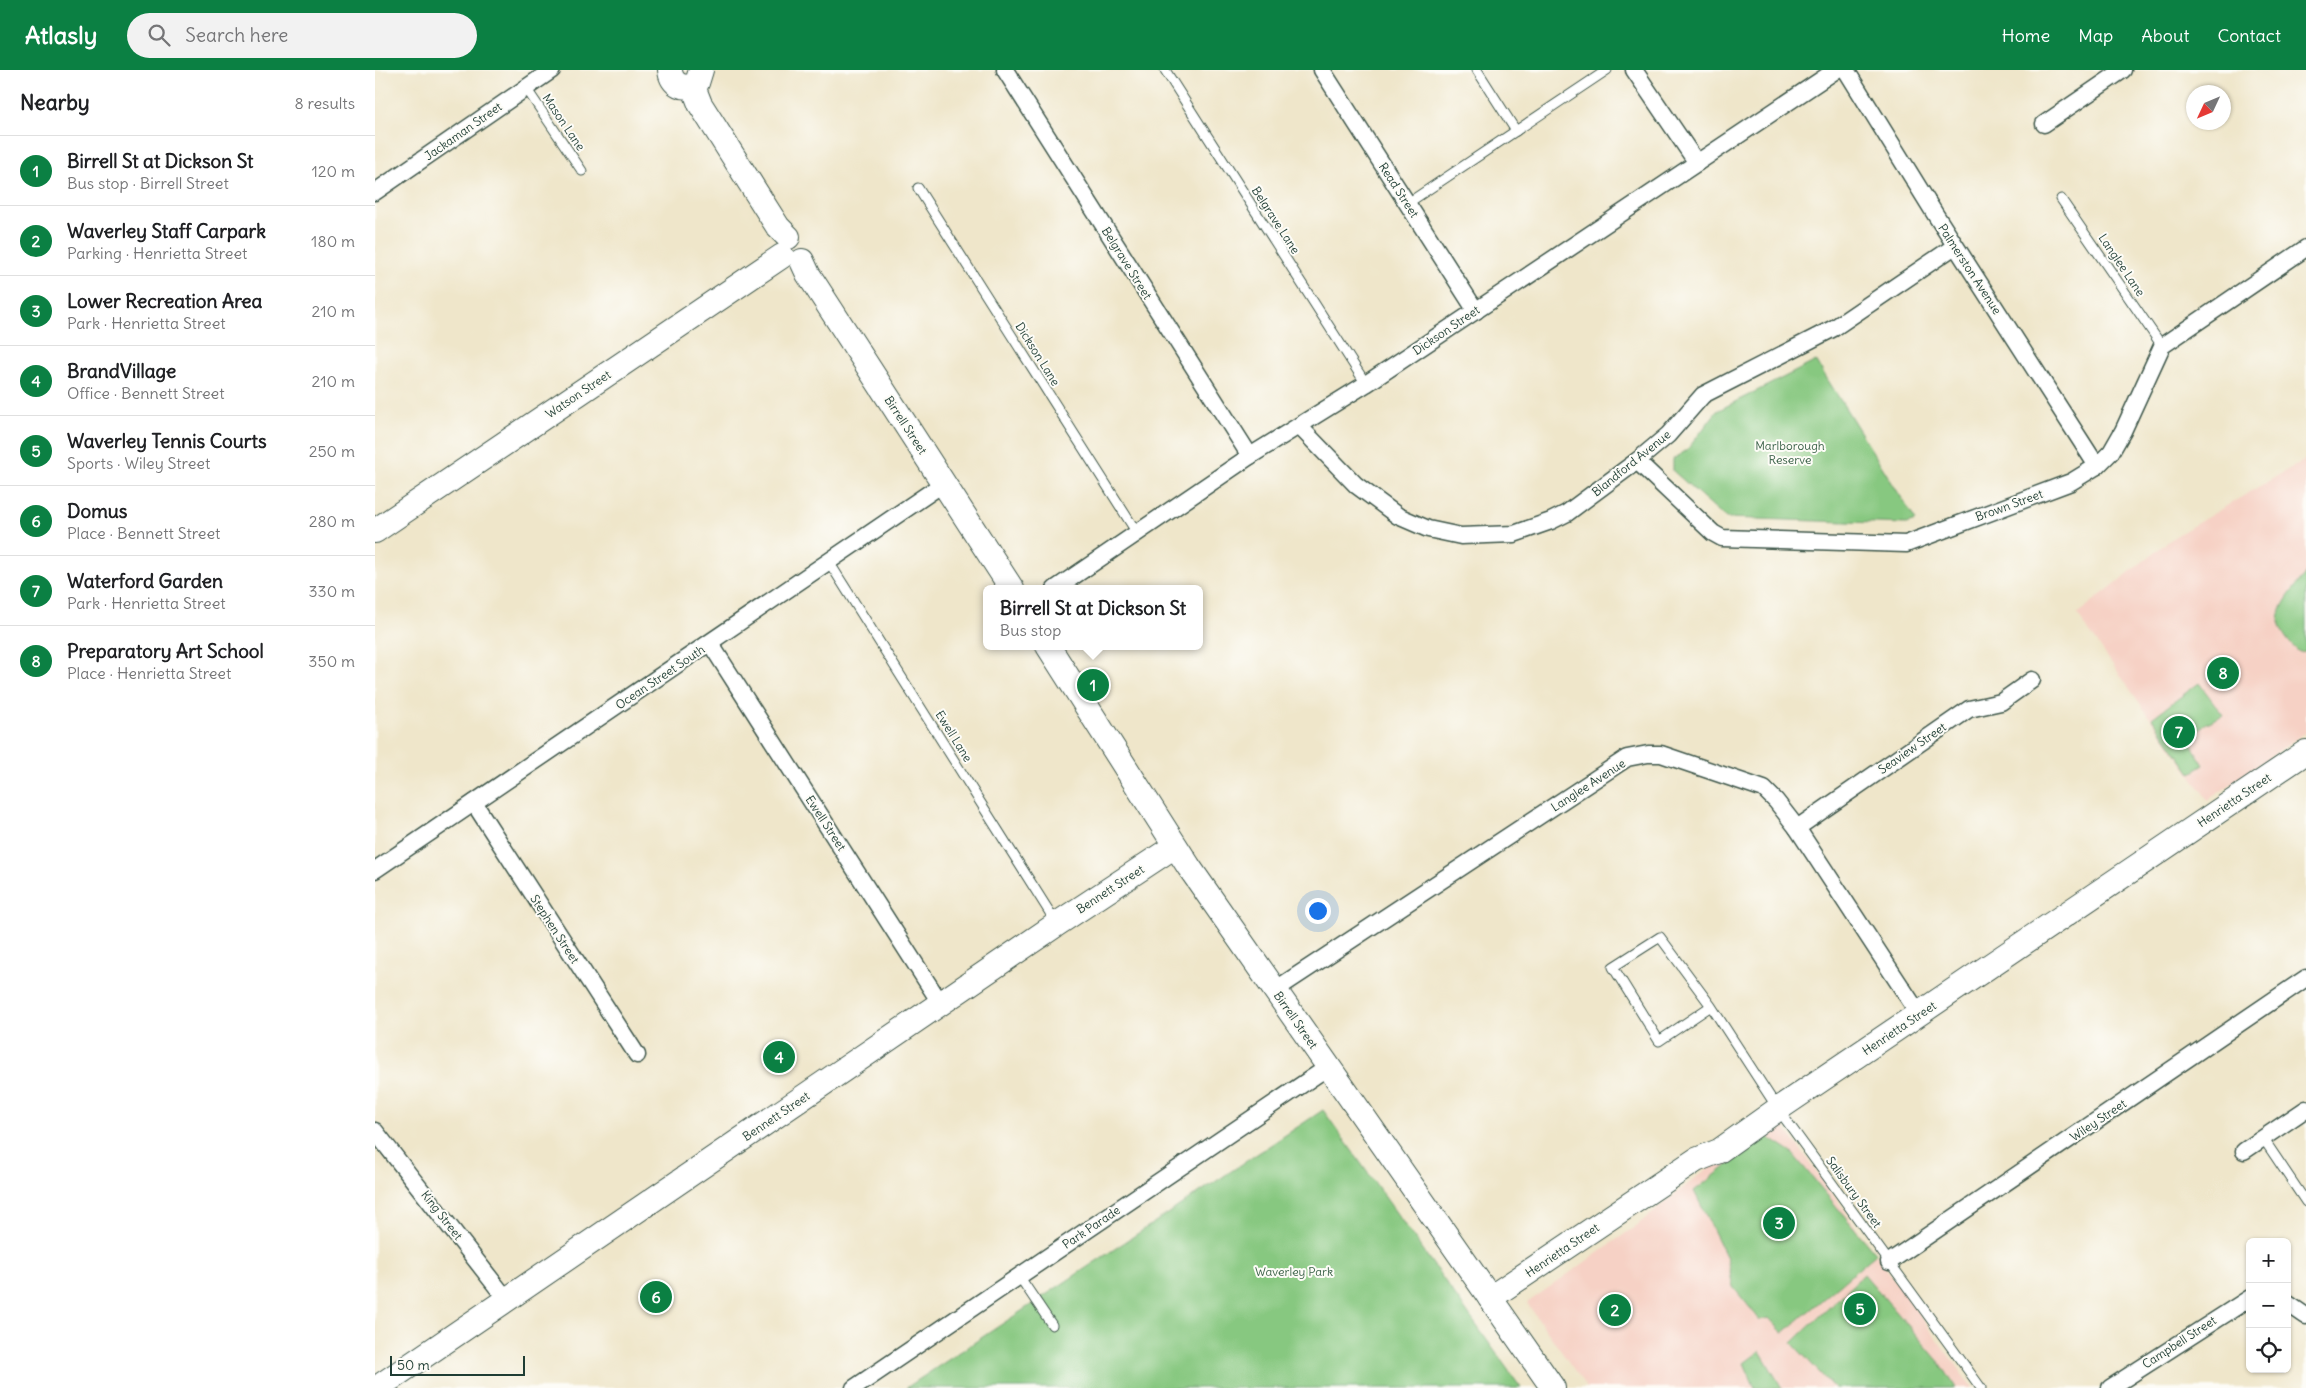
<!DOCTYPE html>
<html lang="en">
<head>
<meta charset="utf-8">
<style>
  :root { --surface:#fff; --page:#f2f2f2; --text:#202124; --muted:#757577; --line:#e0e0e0; --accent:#0b8043 }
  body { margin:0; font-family:Delius,sans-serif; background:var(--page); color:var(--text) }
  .controls { position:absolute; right:15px; bottom:15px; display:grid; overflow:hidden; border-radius:8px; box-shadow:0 1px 4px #0004 }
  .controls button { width:45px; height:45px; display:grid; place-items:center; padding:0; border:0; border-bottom:1px solid var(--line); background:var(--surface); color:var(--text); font:25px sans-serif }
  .compass { position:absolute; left:1811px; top:15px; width:45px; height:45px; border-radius:50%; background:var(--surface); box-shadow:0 1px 4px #0004; rotate:226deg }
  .scale { position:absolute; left:15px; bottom:12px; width:135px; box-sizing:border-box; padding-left:5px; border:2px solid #1f3d34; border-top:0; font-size:14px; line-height:18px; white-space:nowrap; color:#1f3d34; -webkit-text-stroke:4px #fdfcf7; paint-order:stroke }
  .you { position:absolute; left:942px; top:840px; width:18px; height:18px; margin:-12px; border:4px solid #fff; border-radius:50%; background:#1a73e8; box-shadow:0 0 0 8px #1a73e833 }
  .badge { display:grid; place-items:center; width:32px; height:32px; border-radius:50%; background:var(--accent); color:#fff; font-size:16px; font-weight:700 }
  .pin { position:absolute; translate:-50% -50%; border:2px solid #fff; box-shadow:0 1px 5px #0006 }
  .popup { position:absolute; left:608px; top:515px; width:220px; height:65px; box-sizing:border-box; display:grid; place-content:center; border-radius:8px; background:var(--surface); filter:drop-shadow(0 1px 4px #0005); font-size:16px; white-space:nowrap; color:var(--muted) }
  .popup b { font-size:19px; color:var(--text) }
  .popup::after { content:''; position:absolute; left:50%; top:100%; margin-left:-10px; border:10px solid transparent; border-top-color:var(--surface) }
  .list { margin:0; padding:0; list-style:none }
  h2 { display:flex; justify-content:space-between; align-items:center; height:65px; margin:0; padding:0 20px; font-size:21px }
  h2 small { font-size:16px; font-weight:400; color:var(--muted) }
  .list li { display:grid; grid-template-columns:32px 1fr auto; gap:15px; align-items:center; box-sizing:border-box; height:70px; padding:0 20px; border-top:1px solid var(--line) }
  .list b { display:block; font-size:19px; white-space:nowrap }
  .list p { margin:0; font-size:16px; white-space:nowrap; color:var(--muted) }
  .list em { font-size:16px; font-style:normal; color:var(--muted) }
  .icon { flex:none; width:28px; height:28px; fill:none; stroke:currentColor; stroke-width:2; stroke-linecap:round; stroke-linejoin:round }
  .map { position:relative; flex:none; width:1931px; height:1318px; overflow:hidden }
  header { display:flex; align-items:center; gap:30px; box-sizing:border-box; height:70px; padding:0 25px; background:var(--accent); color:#fff }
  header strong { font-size:24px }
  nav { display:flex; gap:28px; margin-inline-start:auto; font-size:18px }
  .search { width:350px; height:45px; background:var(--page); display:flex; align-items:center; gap:12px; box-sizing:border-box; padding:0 18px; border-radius:28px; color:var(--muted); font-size:19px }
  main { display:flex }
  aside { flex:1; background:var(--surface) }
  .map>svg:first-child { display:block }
</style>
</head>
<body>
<header>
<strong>Atlasly</strong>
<div class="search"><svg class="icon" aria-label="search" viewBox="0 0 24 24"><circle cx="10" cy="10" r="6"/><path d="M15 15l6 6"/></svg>Search here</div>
<nav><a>Home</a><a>Map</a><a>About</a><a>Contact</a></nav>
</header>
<main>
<aside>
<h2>Nearby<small>8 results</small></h2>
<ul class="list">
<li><span class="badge">1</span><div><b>Birrell St at Dickson St</b><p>Bus stop · Birrell Street</p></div><em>120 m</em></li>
<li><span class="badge">2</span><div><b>Waverley Staff Carpark</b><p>Parking · Henrietta Street</p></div><em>180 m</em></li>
<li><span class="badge">3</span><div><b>Lower Recreation Area</b><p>Park · Henrietta Street</p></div><em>210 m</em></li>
<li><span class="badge">4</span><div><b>BrandVillage</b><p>Office · Bennett Street</p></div><em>210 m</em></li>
<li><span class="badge">5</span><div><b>Waverley Tennis Courts</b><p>Sports · Wiley Street</p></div><em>250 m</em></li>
<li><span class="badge">6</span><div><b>Domus</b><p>Place · Bennett Street</p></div><em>280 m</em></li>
<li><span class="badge">7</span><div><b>Waterford Garden</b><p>Park · Henrietta Street</p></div><em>330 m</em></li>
<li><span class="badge">8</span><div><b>Preparatory Art School</b><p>Place · Henrietta Street</p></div><em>350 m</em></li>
</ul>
</aside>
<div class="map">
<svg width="1931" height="1318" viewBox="0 0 1931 1318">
  <rect width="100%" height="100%" fill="#fdfcf7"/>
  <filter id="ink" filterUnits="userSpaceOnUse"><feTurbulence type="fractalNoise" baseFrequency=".02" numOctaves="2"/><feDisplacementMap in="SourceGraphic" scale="10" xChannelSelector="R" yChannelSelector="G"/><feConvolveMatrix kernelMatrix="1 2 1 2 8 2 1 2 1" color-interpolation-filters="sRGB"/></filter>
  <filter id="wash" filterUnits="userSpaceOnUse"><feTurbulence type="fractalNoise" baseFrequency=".0096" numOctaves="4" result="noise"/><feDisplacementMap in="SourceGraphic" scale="20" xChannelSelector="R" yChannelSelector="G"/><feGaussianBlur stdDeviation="1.12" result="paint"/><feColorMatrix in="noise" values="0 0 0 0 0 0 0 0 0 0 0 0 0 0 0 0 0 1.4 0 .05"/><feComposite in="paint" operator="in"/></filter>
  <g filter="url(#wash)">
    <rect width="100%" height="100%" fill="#efe6ca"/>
    <g fill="#f6d1c5">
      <path d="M1931 389V662L1833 730 1702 544 1799 467Z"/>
      <path d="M1400 1044 1597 1318H1212L1152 1233 1261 1156Z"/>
    </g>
    <g fill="#87c880" stroke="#53825a">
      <path d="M1441 291 1541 451 1531 454 1351 448 1298 401V389L1312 380 1342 341Z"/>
      <path d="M1931 503V581L1924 582C1889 550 1907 535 1931 503Z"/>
      <path d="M1824 613 1848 645 1830 654 1813 669 1829 695 1816 703 1777 648Z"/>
      <path d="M948 1040 1146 1318H531Z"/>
      <path d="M1391 1066 1417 1083 1501 1184 1408 1263 1394 1248 1385 1250 1358 1217 1352 1188 1319 1121Z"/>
      <path d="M1489 1204 1566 1294 1581 1318H1459L1417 1273Z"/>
      <path d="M1385 1281 1407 1318H1380L1369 1293Z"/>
    </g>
  </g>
  <g filter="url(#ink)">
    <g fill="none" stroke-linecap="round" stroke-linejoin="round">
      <g stroke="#3e564a" stroke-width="11">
        <g id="lane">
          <path d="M790 0 991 314"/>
          <path d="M1102 0 1141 61"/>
          <path d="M151 18 207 101"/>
          <path d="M543 118 762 463"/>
          <path d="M1686 129 1787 276"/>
          <path d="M1033 133 1232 0"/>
          <path d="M454 492 682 854"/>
          <path d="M1336 936 1284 971 1238 897 1285 867 1336 936 1403 1039 1606 1318"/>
          <path d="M1888 1068 1931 1132"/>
          <path d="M644 1206 677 1255"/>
        </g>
      </g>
      <g stroke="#3e564a" stroke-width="19">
        <g id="street">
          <path d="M630 0 875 386"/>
          <path d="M947 0 1101 241"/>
          <path d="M1259 0 1322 93"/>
          <path d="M1471 0 1560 144 1722 396"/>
          <path d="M1669 54 1748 0"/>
          <path d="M0 122 177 0"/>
          <path d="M924 356 981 415 1023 446 1053 459 1086 466 1139 464 1176 451 1192 443 1262 391 1293 365 1328 325 1459 258 1580 176"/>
          <path d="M1262 391 1338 463 1347 468 1531 474 1696 412 1722 396 1736 382 1748 361 1787 276 1931 178"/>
          <path d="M680 519 875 386 991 314 1461 0"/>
          <path d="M335 573 566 934"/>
          <path d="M99 733 262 985"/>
          <path d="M1422 758 1594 639 1626 632 1657 610"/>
          <path d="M0 800 569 413"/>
          <path d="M900 920 1252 688 1273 684H1286L1389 719 1401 731 1422 758 1544 944"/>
          <path d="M0 1061 132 1230"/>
          <path d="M1869 1081 1931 1039"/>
          <path d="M1514 1192 1931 908"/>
          <path d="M1912 1233 1931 1246"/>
          <path d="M479 1318 953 997"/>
          <path d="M1735 1318 1875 1228"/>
        </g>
      </g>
      <g stroke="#3e564a" stroke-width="26">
        <g id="secondary">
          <path d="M295 0C296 15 310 21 322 13L326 0"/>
          <path d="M318 16 325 34 403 157 413 167"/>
          <path d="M427 191 433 204 637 519"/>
          <path d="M0 461 407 186"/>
          <path d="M673 576 814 797 1178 1318"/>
          <path d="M1115 1228 1321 1090 1344 1081 1403 1039 1931 682"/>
          <path d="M2 1318 682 854 800 776"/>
        </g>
      </g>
      <use href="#lane" stroke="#fff" stroke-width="9"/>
      <use href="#street" stroke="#fff" stroke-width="16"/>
      <use href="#secondary" stroke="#fff" stroke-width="24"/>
    </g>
  </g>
  <g text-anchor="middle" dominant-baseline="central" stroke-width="4" stroke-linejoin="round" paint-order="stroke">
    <g font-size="12" fill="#1f3d34" stroke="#fdfcf7">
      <text transform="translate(189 52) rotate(56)">Mason Lane</text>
      <text transform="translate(88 61) rotate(-35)">Jackaman Street</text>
      <text transform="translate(1024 120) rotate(57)">Read Street</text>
      <text transform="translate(901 150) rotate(57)">Belgrave Lane</text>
      <text transform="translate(752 193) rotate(58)">Belgrave Street</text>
      <text transform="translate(1747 195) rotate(56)">Langlee Lane</text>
      <text transform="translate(1595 199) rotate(57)">Palmerston Avenue</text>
      <text transform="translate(1071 260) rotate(-34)">Dickson Street</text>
      <text transform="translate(663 284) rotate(58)">Dickson Lane</text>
      <text transform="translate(203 324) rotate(-34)">Watson Street</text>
      <text transform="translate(531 355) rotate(57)">Birrell Street</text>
      <text transform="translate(1256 393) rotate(-39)">Blandford Avenue</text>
      <text transform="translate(1634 435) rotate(-20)">Brown Street</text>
      <text transform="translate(285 607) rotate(-34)">Ocean Street South</text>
      <text transform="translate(579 666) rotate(58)">Ewell Lane</text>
      <text transform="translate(1537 678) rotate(-35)">Seaview Street</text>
      <text transform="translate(1213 715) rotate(-33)">Langlee Avenue</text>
      <text transform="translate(1859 730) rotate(-34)">Henrietta Street</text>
      <text transform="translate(451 753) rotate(57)">Ewell Street</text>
      <text transform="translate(735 819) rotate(-33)">Bennett Street</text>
      <text transform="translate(180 859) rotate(57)">Stephen Street</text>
      <text transform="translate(921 950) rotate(55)">Birrell Street</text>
      <text transform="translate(1524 958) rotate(-34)">Henrietta Street</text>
      <text transform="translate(401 1046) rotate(-34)">Bennett Street</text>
      <text transform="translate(1723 1050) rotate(-34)">Wiley Street</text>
      <text transform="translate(1479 1122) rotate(54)">Salisbury Street</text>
      <text transform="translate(67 1145) rotate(52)">King Street</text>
      <text transform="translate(716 1157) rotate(-34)">Park Parade</text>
      <text transform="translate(1187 1180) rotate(-34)">Henrietta Street</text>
      <text transform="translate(1804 1272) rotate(-33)">Campbell Street</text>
    </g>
    <g font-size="12" fill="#396047" stroke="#fdfcf7">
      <text x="1415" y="375">Marlborough<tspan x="1415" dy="14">Reserve</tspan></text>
      <text x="919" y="1201">Waverley Park</text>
    </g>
  </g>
</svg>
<div class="controls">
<button>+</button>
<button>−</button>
<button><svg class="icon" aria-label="locate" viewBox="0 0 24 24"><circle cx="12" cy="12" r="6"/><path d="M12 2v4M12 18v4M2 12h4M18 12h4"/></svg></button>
</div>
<svg class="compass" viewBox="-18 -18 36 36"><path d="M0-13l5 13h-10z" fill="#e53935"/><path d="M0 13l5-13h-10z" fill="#757577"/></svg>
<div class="scale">50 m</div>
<div class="you"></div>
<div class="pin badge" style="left:718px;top:615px">1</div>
<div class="popup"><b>Birrell St at Dickson St</b>Bus stop</div>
<div class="pin badge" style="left:1240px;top:1240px">2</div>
<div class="pin badge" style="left:1404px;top:1153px">3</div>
<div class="pin badge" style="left:404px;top:987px">4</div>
<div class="pin badge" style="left:1485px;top:1239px">5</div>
<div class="pin badge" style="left:281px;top:1227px">6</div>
<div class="pin badge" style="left:1804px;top:662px">7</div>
<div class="pin badge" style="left:1848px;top:603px">8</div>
</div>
</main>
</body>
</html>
